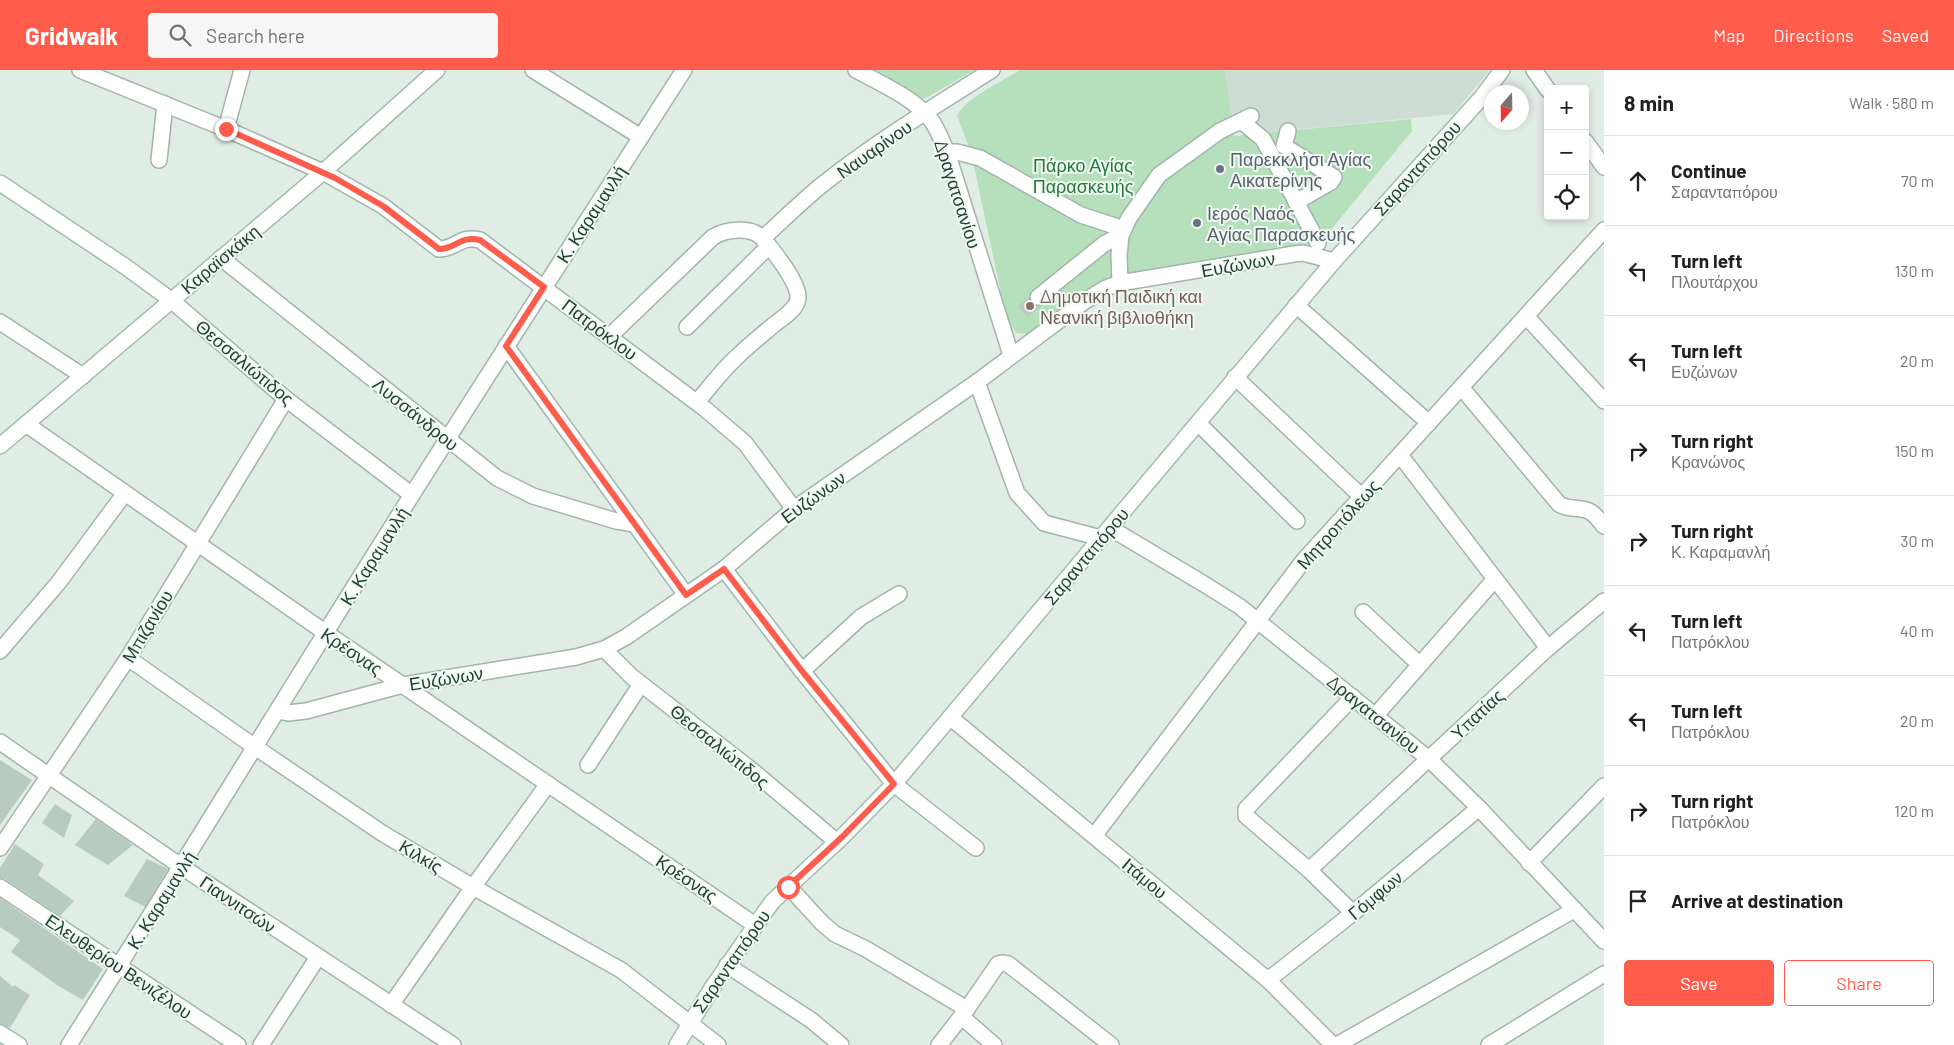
<!DOCTYPE html>
<html lang="en">
<head>
<meta charset="utf-8">
<style>
  :root { --surface:#fff; --page:#f6f6f6; --text:#202124; --muted:#757577; --line:#e0e0e0; --accent:#ff5c4c }
  body { margin:0; font-family:Barlow,sans-serif; background:var(--page); color:var(--text) }
  .controls { position:absolute; right:15px; top:15px; display:grid; overflow:hidden; border-radius:5px; box-shadow:0 2px 8px #0003 }
  .controls button { width:45px; height:45px; display:grid; place-items:center; padding:0; border:0; border-bottom:1px solid var(--line); background:var(--surface); color:var(--text); font:25px sans-serif }
  .compass { position:absolute; left:1484px; top:15px; width:45px; height:45px; border-radius:50%; background:var(--surface); box-shadow:0 2px 8px #0003; rotate:200deg }
  .stop { position:absolute; width:15px; height:15px; margin:-11px; border:4px solid #ff5c4c; border-radius:50%; background:#fff }
  .stop.end { background:#ff5c4c; border-color:#fff; box-shadow:0 1px 5px #0008 }
  .list { margin:0; padding:0; list-style:none }
  h2 { display:flex; justify-content:space-between; align-items:center; height:65px; margin:0; padding:0 20px; font-size:21px }
  h2 small { font-size:16px; font-weight:400; color:var(--muted) }
  .list li { display:grid; grid-template-columns:32px 1fr auto; gap:15px; align-items:center; box-sizing:border-box; height:90px; padding:0 20px; border-top:1px solid var(--line) }
  .list b { display:block; font-size:19px; white-space:nowrap }
  .list p { margin:0; font-size:16px; white-space:nowrap; color:var(--muted) }
  .list em { font-size:16px; font-style:normal; color:var(--muted) }
  .actions { display:flex; gap:10px; padding:15px 20px }
  .actions a { flex:1; padding:11px 0; border:1px solid var(--accent); border-radius:5px; text-align:center; font-size:18px; color:var(--accent) }
  .actions .main { background:var(--accent); color:#fff }
  .icon { flex:none; width:28px; height:28px; fill:none; stroke:currentColor; stroke-width:2; stroke-linecap:round; stroke-linejoin:round }
  .map { position:relative; flex:none; width:1604px; height:975px; overflow:hidden }
  header { display:flex; align-items:center; gap:30px; box-sizing:border-box; height:70px; padding:0 25px; background:var(--accent); color:#fff }
  header strong { font-size:24px }
  nav { display:flex; gap:28px; margin-inline-start:auto; font-size:18px }
  .search { width:350px; height:45px; background:var(--page); display:flex; align-items:center; gap:12px; box-sizing:border-box; padding:0 18px; border-radius:5px; color:var(--muted); font-size:19px }
  main { display:flex }
  aside { flex:1; background:var(--surface) }
  .map>svg:first-child { display:block }
</style>
</head>
<body>
<header>
<strong>Gridwalk</strong>
<div class="search"><svg class="icon" aria-label="search" viewBox="0 0 24 24"><circle cx="10" cy="10" r="6"/><path d="M15 15l6 6"/></svg>Search here</div>
<nav><a>Map</a><a>Directions</a><a>Saved</a></nav>
</header>
<main>
<div class="map">
<svg width="1604" height="975" viewBox="0 0 1604 975">
  <rect width="100%" height="100%" fill="#e0ede5"/>
  <path fill="#ceddd4" d="M1225 0H1490L1453 44 1252 64 1231 48Z"/>
  <g fill="#b6e0bb">
    <path d="M864 0H974L928 27 921 29Z"/>
    <path d="M1020 0H1225L1234 66 1411 49 1412 61 1321 172 1108 207 1029 264 1016 263 1009 252 1004 237 971 82 957 46C964 29 1004 10 1020 0Z"/>
  </g>
  <g fill="#b8cbc0">
    <path d="M1029 228 1034 236 1041 237 1027 247 1018 236Z"/>
    <path d="M0 690 32 710 0 755Z"/>
    <path d="M55 734 72 745 64 768 42 753Z"/>
    <path d="M96 749 133 775 108 795 75 775Z"/>
    <path d="M15 774 44 794 38 805 74 831 60 846 5 809 0 808V798Z"/>
    <path d="M147 789 168 799 145 837 124 826Z"/>
    <path d="M0 828 103 899 83 930 57 915 11 882 20 870 0 857Z"/>
    <path d="M0 906 13 917 14 915 30 925 10 958 0 954Z"/>
  </g>
  <g fill="none" stroke-linecap="round" stroke-linejoin="round">
    <g stroke="#a2b5ab" stroke-width="18">
      <g id="street">
        <path d="M80 0 226 59 323 102 383 136 439 179C456 179 460 165 480 170L704 338 745 373 794 439"/>
        <path d="M533 0 641 67"/>
        <path d="M856 0C881 14 913 27 931 50 938 59 942 72 947 82L1011 285"/>
        <path d="M1534 0 1548 20"/>
        <path d="M1241 51 1263 69 1318 173"/>
        <path d="M226 59 242 0"/>
        <path d="M1288 61 1284 76 1334 107 1331 112 1296 132"/>
        <path d="M1585 71 1604 97"/>
        <path d="M947 82H957L980 88 1081 145 1124 159"/>
        <path d="M159 90 165 34"/>
        <path d="M763 168C783 150 802 131 823 114 876 72 935 36 992 0"/>
        <path d="M221 188 497 408 533 426 616 451 635 454"/>
        <path d="M1120 213 1119 185 1121 165 1129 148 1159 105 1220 61 1251 46"/>
        <path d="M1038 227 1104 174 1121 165"/>
        <path d="M171 230 286 329 412 425"/>
        <path d="M1296 235 1429 353"/>
        <path d="M1526 246 1604 331"/>
        <path d="M0 252 83 306"/>
        <path d="M687 257 769 176"/>
        <path d="M610 266 713 167C726 159 752 156 763 169 773 180 799 213 798 228 797 239 784 247 776 253 763 264 750 274 738 286 723 299 710 317 697 332"/>
        <path d="M506 276 686 525"/>
        <path d="M1235 307 1362 427"/>
        <path d="M977 312 1017 423 1044 453 1101 468"/>
        <path d="M1461 317 1559 434C1569 440 1575 437 1586 440 1594 442 1599 450 1604 456"/>
        <path d="M1198 353 1297 451"/>
        <path d="M26 354 326 563 755 855"/>
        <path d="M1400 385 1548 578"/>
        <path d="M1110 458 1204 514 1239 536 1429 689 1479 738 1604 871"/>
        <path d="M724 499 802 601 894 714 976 778"/>
        <path d="M1363 542 1419 594"/>
        <path d="M604 579 631 606 754 702 837 772"/>
        <path d="M0 581 59 512 125 423"/>
        <path d="M128 588 255 677 382 763 473 817 621 900 718 975"/>
        <path d="M802 601 861 547 899 524"/>
        <path d="M1353 627 1246 739V746L1309 800 1353 843"/>
        <path d="M278 641 288 643 306 641 403 615 576 587 604 579 626 567 724 499 794 439 977 312 1085 231 1106 218 1120 213 1294 184 1303 183 1334 191"/>
        <path d="M1376 645 1495 509"/>
        <path d="M951 648 1268 910 1333 975"/>
        <path d="M0 672 182 797 453 975"/>
        <path d="M588 695 641 614"/>
        <path d="M1094 766 1304 490 1604 160"/>
        <path d="M0 778 128 588 286 329"/>
        <path d="M1529 793 1604 716"/>
        <path d="M1309 800 1548 578 1604 531"/>
        <path d="M0 817 238 975"/>
        <path d="M789 817 822 853 835 864 866 879 967 939"/>
        <path d="M727 895 811 950 841 975"/>
        <path d="M1268 910 1353 843 1479 738"/>
        <path d="M391 935 473 817 548 714"/>
        <path d="M962 947 994 975"/>
        <path d="M69 975C156 838 240 700 326 562 443 373 564 187 684 0"/>
        <path d="M261 975 318 887"/>
        <path d="M939 975 967 939 998 894 1002 893 1008 894 1111 975"/>
        <path d="M1337 975 1574 840"/>
        <path d="M1489 975 1604 904"/>
      </g>
    </g>
    <g stroke="#a0bdae" stroke-width="18">
      <g id="secondary">
        <path d="M0 113 126 197 171 230"/>
        <path d="M0 376 323 102 437 0"/>
        <path d="M0 963 19 975"/>
        <path d="M677 975 712 918 772 832 842 767 894 714 1334 191 1482 27 1502 0"/>
      </g>
    </g>
    <use href="#street" stroke="#fff" stroke-width="15"/>
    <use href="#secondary" stroke="#fff" stroke-width="15"/>
  </g>
  <g fill="none" stroke-linecap="round" stroke-linejoin="round">
    <path stroke="#ff5c4c" stroke-width="6" d="M226 59 335 108 383 136 439 179C456 179 460 165 480 170L544 217 506 276 686 525 724 499 802 601 894 714 842 767 788 817"/>
  </g>
  <g fill="#6b7280" stroke="#f1f9f4" stroke-width="2">
    <circle cx="1220" cy="99" r="5"/>
    <circle cx="1197" cy="153" r="5"/>
  </g>
  <circle fill="#8d6e63" stroke="#f1f9f4" stroke-width="2" cx="1030" cy="236" r="5"/>
  <g text-anchor="middle" dominant-baseline="central" stroke-width="4" stroke-linejoin="round" paint-order="stroke">
    <g font-size="18" fill="#1f3f31" stroke="#f1f9f4">
      <text transform="translate(874 79) rotate(-35)">Ναυαρίνου</text>
      <text transform="translate(1417 98) rotate(-48)">Σαρανταπόρου</text>
      <text transform="translate(958 124) rotate(72)">Δραγατσανίου</text>
      <text transform="translate(591 144) rotate(-57)">Κ. Καραμανλή</text>
      <text transform="translate(220 189) rotate(-40)">Καραϊσκάκη</text>
      <text transform="translate(1238 194) rotate(-10)">Ευζώνων</text>
      <text transform="translate(600 259) rotate(37)">Πατρόκλου</text>
      <text transform="translate(245 292) rotate(40)">Θεσσαλιώτιδος</text>
      <text transform="translate(416 344) rotate(39)">Λυσσάνδρου</text>
      <text transform="translate(813 427) rotate(-36)">Ευζώνων</text>
      <text transform="translate(1338 454) rotate(-48)">Μητροπόλεως</text>
      <text transform="translate(374 486) rotate(-58)">Κ. Καραμανλή</text>
      <text transform="translate(1086 486) rotate(-50)">Σαρανταπόρου</text>
      <text transform="translate(147 556) rotate(-59)">Μπιζανίου</text>
      <text transform="translate(352 581) rotate(34)">Κρέσνας</text>
      <text transform="translate(446 608) rotate(-9)">Ευζώνων</text>
      <text transform="translate(1374 644) rotate(39)">Δραγατσανίου</text>
      <text transform="translate(1477 644) rotate(-43)">Υπατίας</text>
      <text transform="translate(720 676) rotate(39)">Θεσσαλιώτιδος</text>
      <text transform="translate(421 786) rotate(31)">Κιλκίς</text>
      <text transform="translate(687 808) rotate(34)">Κρέσνας</text>
      <text transform="translate(1145 808) rotate(40)">Ιτάμου</text>
      <text transform="translate(1375 825) rotate(-40)">Γόμφων</text>
      <text transform="translate(161 830) rotate(-58)">Κ. Καραμανλή</text>
      <text transform="translate(238 834) rotate(34)">Γιαννιτσών</text>
      <text transform="translate(731 891) rotate(-55)">Σαρανταπόρου</text>
      <text transform="translate(119 896) rotate(34)">Ελευθερίου Βενιζέλου</text>
    </g>
    <g font-size="18" fill="#5b616d" stroke="#f1f9f4" text-anchor="start">
      <text x="1230" y="89">Παρεκκλήσι Αγίας<tspan x="1230" dy="21">Αικατερίνης</tspan></text>
      <text x="1207" y="143">Ιερός Ναός<tspan x="1207" dy="21">Αγίας Παρασκευής</tspan></text>
    </g>
    <g font-size="18" fill="#247a38" stroke="#f1f9f4">
      <text x="1083" y="95">Πάρκο Αγίας<tspan x="1083" dy="21">Παρασκευής</tspan></text>
    </g>
    <g font-size="18" fill="#785e54" stroke="#f1f9f4" text-anchor="start">
      <text x="1040" y="226">Δημοτική Παιδική και<tspan x="1040" dy="21">Νεανική βιβλιοθήκη</tspan></text>
    </g>
  </g>
</svg>
<div class="controls">
<button>+</button>
<button>−</button>
<button><svg class="icon" aria-label="locate" viewBox="0 0 24 24"><circle cx="12" cy="12" r="6"/><path d="M12 2v4M12 18v4M2 12h4M18 12h4"/></svg></button>
</div>
<svg class="compass" viewBox="-18 -18 36 36"><path d="M0-13l5 13h-10z" fill="#e53935"/><path d="M0 13l5-13h-10z" fill="#757577"/></svg>
<div class="stop" style="left:788px;top:817px"></div>
<div class="stop end" style="left:226px;top:59px"></div>
</div>
<aside>
<h2>8 min<small>Walk · 580 m</small></h2>
<ul class="list">
<li><svg class="icon" aria-label="ahead" viewBox="0 0 24 24"><path d="M12 20V5M6 11l6-6 6 6"/></svg><div><b>Continue</b><p>Σαρανταπόρου</p></div><em>70 m</em></li>
<li><svg class="icon" aria-label="left" viewBox="0 0 24 24"><path d="M17 20v-9H6M10 6l-5 5 5 5"/></svg><div><b>Turn left</b><p>Πλουτάρχου</p></div><em>130 m</em></li>
<li><svg class="icon" aria-label="left" viewBox="0 0 24 24"><path d="M17 20v-9H6M10 6l-5 5 5 5"/></svg><div><b>Turn left</b><p>Ευζώνων</p></div><em>20 m</em></li>
<li><svg class="icon" aria-label="right" viewBox="0 0 24 24"><path d="M7 20v-9h11M14 6l5 5-5 5"/></svg><div><b>Turn right</b><p>Κρανώνος</p></div><em>150 m</em></li>
<li><svg class="icon" aria-label="right" viewBox="0 0 24 24"><path d="M7 20v-9h11M14 6l5 5-5 5"/></svg><div><b>Turn right</b><p>Κ. Καραμανλή</p></div><em>30 m</em></li>
<li><svg class="icon" aria-label="left" viewBox="0 0 24 24"><path d="M17 20v-9H6M10 6l-5 5 5 5"/></svg><div><b>Turn left</b><p>Πατρόκλου</p></div><em>40 m</em></li>
<li><svg class="icon" aria-label="left" viewBox="0 0 24 24"><path d="M17 20v-9H6M10 6l-5 5 5 5"/></svg><div><b>Turn left</b><p>Πατρόκλου</p></div><em>20 m</em></li>
<li><svg class="icon" aria-label="right" viewBox="0 0 24 24"><path d="M7 20v-9h11M14 6l5 5-5 5"/></svg><div><b>Turn right</b><p>Πατρόκλου</p></div><em>120 m</em></li>
<li><svg class="icon" aria-label="arrive" viewBox="0 0 24 24"><path d="M6 21V4h12l-3 4 3 4H6"/></svg><div><b>Arrive at destination</b></div></li>
</ul>
<div class="actions"><a class="main">Save</a><a>Share</a></div>
</aside>
</main>
</body>
</html>
